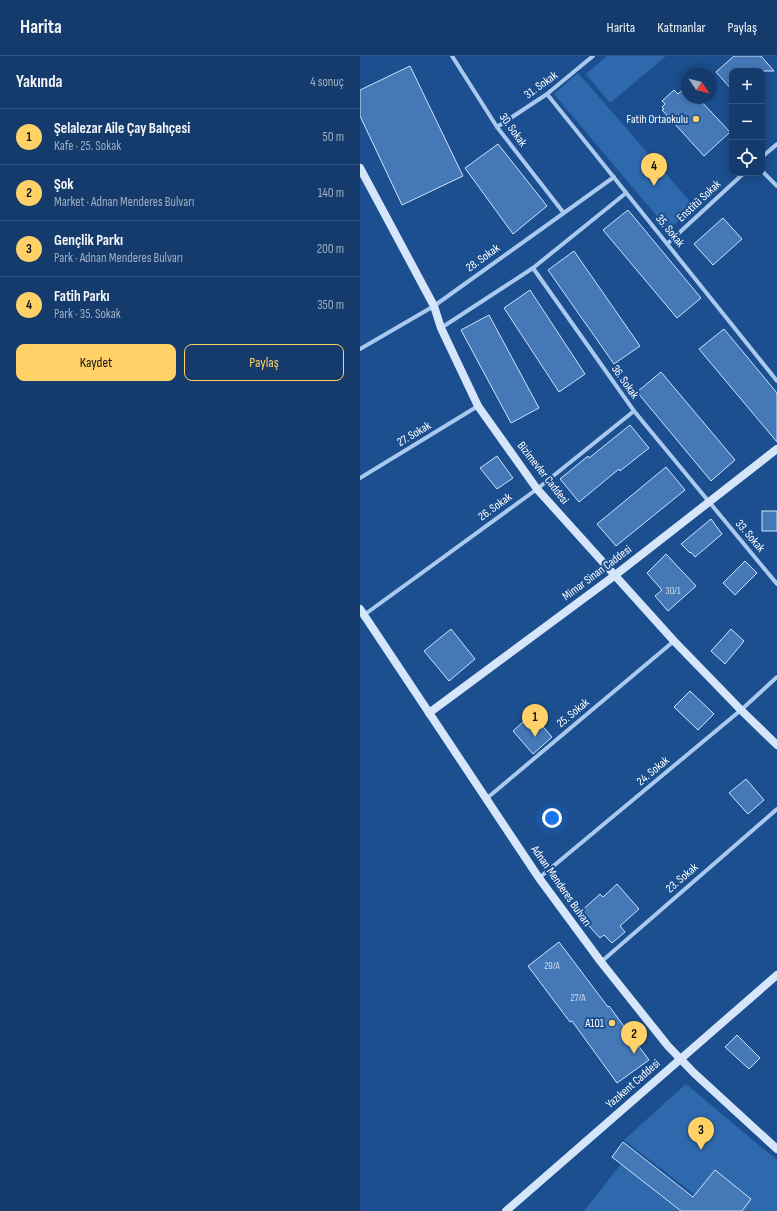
<!DOCTYPE html>
<html lang="tr">
<head>
<meta charset="utf-8">
<style>
  :root { --surface:#143b6b; --page:#1d4271; --text:#f1f3f6; --muted:#9dadc1; --line:#33557e; --accent:#ffd166 }
  body { margin:0; font-family:"Sofia Sans Condensed",sans-serif; background:var(--page); color:var(--text) }
  .controls { position:absolute; right:12px; top:12px; display:grid; overflow:hidden; border-radius:8px; box-shadow:0 2px 10px #0003 }
  .controls button { width:36px; height:36px; display:grid; place-items:center; padding:0; border:0; border-bottom:1px solid var(--line); background:var(--surface); color:var(--text); font:20px sans-serif }
  .compass { position:absolute; left:321px; top:12px; width:36px; height:36px; border-radius:50%; background:var(--surface); box-shadow:0 2px 10px #0003; rotate:125deg }
  .you { position:absolute; left:192px; top:762px; width:14px; height:14px; margin:-10px; border:3px solid #fff; border-radius:50%; background:#1a73e8; box-shadow:0 0 0 6px #1a73e833 }
  .badge { display:grid; place-items:center; width:26px; height:26px; border-radius:50%; background:var(--accent); color:#111; font-size:13px; font-weight:700 }
  .pin { position:absolute; translate:-50% -33px; filter:drop-shadow(0 1px 2px #0008) }
  .pin::after { content:''; position:absolute; top:21px; width:14px; height:12px; background:inherit; clip-path:polygon(0 0,100% 0,50% 100%) }
  .list { margin:0; padding:0; list-style:none }
  h2 { display:flex; justify-content:space-between; align-items:center; height:52px; margin:0; padding:0 16px; font-size:17px }
  h2 small { font-size:13px; font-weight:400; color:var(--muted) }
  .list li { display:grid; grid-template-columns:26px 1fr auto; gap:12px; align-items:center; box-sizing:border-box; height:56px; padding:0 16px; border-top:1px solid var(--line) }
  .list b { display:block; font-size:15px; white-space:nowrap }
  .list p { margin:0; font-size:13px; white-space:nowrap; color:var(--muted) }
  .list em { font-size:13px; font-style:normal; color:var(--muted) }
  .actions { display:flex; gap:8px; padding:12px 16px }
  .actions a { flex:1; padding:9px 0; border:1px solid var(--accent); border-radius:8px; text-align:center; font-size:14px; color:var(--accent) }
  .actions .main { background:var(--accent); color:#111 }
  .icon { flex:none; width:22px; height:22px; fill:none; stroke:currentColor; stroke-width:2; stroke-linecap:round; stroke-linejoin:round }
  .map { position:relative; flex:none; width:417px; height:1155px; overflow:hidden }
  header { display:flex; align-items:center; gap:24px; box-sizing:border-box; height:56px; padding:0 20px; background:var(--surface); border-bottom:1px solid var(--line) }
  header strong { font-size:19px }
  nav { display:flex; gap:22px; margin-inline-start:auto; font-size:14px }
  main { display:flex }
  aside { flex:1; background:var(--surface) }
  .map>svg:first-child { display:block }
</style>
</head>
<body>
<header>
<strong>Harita</strong>
<nav><a>Harita</a><a>Katmanlar</a><a>Paylaş</a></nav>
</header>
<main>
<aside>
<h2>Yakında<small>4 sonuç</small></h2>
<ul class="list">
<li><span class="badge">1</span><div><b>Şelalezar Aile Çay Bahçesi</b><p>Kafe · 25. Sokak</p></div><em>50 m</em></li>
<li><span class="badge">2</span><div><b>Şok</b><p>Market · Adnan Menderes Bulvarı</p></div><em>140 m</em></li>
<li><span class="badge">3</span><div><b>Gençlik Parkı</b><p>Park · Adnan Menderes Bulvarı</p></div><em>200 m</em></li>
<li><span class="badge">4</span><div><b>Fatih Parkı</b><p>Park · 35. Sokak</p></div><em>350 m</em></li>
</ul>
<div class="actions"><a class="main">Kaydet</a><a>Paylaş</a></div>
</aside>
<div class="map">
<svg width="417" height="1155" viewBox="0 0 417 1155">
  <rect width="100%" height="100%" fill="#1b4f8f"/>
  <g fill="#2e69ad">
    <path d="M247 0H306L250 47 226 18Z"/>
    <path d="M218 17 334 150 314 169 305 170 194 38Z"/>
    <path d="M326 1028 417 1104V1155H356L264 1084Z"/>
    <path d="M261 1108 321 1155H224Z"/>
  </g>
  <g fill="#4478b7" stroke="#cfe3fa">
    <path d="M374 0H401L414 15H372V34L356 16Z"/>
    <path d="M50 10 103 120 42 149 0 60V34Z"/>
    <path d="M327 30V42H338L370 76 344 100 302 54 304 53 302 51 305 48 302 45 314 34 318 38Z"/>
    <path d="M138 88 187 150 153 178 105 112Z"/>
    <path d="M268 154 341 242 317 262 243 174Z"/>
    <path d="M363 162 382 183 353 209 334 188Z"/>
    <path d="M214 195 280 290 254 308 188 214Z"/>
    <path d="M170 234 225 318 199 336 144 252Z"/>
    <path d="M129 259 179 352 151 367 101 274Z"/>
    <path d="M364 273 417 337V386L339 293Z"/>
    <path d="M301 316 375 404 351 425 277 336Z"/>
    <path d="M270 369 289 392 260 415 259 413 219 446 200 423 228 400 229 402Z"/>
    <path d="M137 400 153 422 137 433 120 412Z"/>
    <path d="M306 411 325 434 256 490 237 468Z"/>
    <rect x="402" y="455" width="15" height="20"/>
    <path d="M351 463 362 478 335 501 331 496 330 497 321 488Z"/>
    <path d="M306 498 336 530 308 555 295 540 302 534 287 517Z"/>
    <path d="M385 505 397 517 375 539 363 527Z"/>
    <path d="M91 573 115 603 89 625 64 595Z"/>
    <path d="M371 573 384 585 365 608 351 595Z"/>
    <path d="M330 635 354 658 338 674 314 651Z"/>
    <path d="M172 658 192 681 173 698 153 675Z"/>
    <path d="M386 723 404 744 388 758 369 737Z"/>
    <path d="M257 828 279 853 260 870 265 876 252 887 244 879 240 882 218 858 240 838 243 841Z"/>
    <path d="M199 886 248 951 249 950 289 1004 257 1027 212 965 210 966 168 910Z"/>
    <path d="M377 979 400 1002 389 1013 365 991Z"/>
    <path d="M263 1086 333 1141 355 1114 391 1143 382 1155H321L252 1101Z"/>
  </g>
  <g fill="none" stroke-linecap="round" stroke-linejoin="round">
    <g stroke="#a9c9ee" stroke-width="4">
      <path d="M92 0 137 71 203 156"/>
      <path d="M187 38 417 325"/>
      <path d="M137 71 187 38 233 0"/>
      <path d="M402 101 417 88"/>
      <path d="M402 115 417 130"/>
      <path d="M307 188 384 117"/>
      <path d="M173 212 274 355 417 528"/>
      <path d="M81 272 173 212 266 137"/>
      <path d="M0 293 74 250 254 121"/>
      <path d="M0 422 118 350"/>
      <path d="M4 559 177 433 274 355"/>
      <path d="M126 743 314 585"/>
      <path d="M179 822 381 654 417 621"/>
      <path d="M241 906 417 753"/>
    </g>
    <g stroke="#d6e6fa" stroke-width="8">
      <path d="M0 112 74 250 81 272 118 350 177 433 314 585 381 654 417 689"/>
      <path d="M0 553 179 822 241 906 308 990 334 1017 417 1093"/>
      <path d="M69 657 254 520 417 393"/>
      <path d="M146 1155 417 919"/>
    </g>
  </g>
  <g fill="#ffd166" stroke="#1b4f8f" stroke-width="1.5">
    <circle cx="336" cy="63" r="4"/>
    <circle cx="252" cy="967" r="4"/>
  </g>
  <g text-anchor="middle" dominant-baseline="central" stroke-width="4" stroke-linejoin="round" paint-order="stroke">
    <g font-size="10" fill="#d0dded">
      <text x="313" y="535">30/1</text>
      <text x="192" y="910">29/A</text>
      <text x="218" y="942">27/A</text>
    </g>
    <g font-size="12" fill="#fff" stroke="#1b4f8f">
      <text transform="translate(181 29) rotate(-36)">31. Sokak</text>
      <text transform="translate(153 74) rotate(54)">30. Sokak</text>
      <text transform="translate(339 145) rotate(-43)">Enstitü Sokak</text>
      <text transform="translate(310 175) rotate(51)">35. Sokak</text>
      <text transform="translate(123 202) rotate(-36)">28. Sokak</text>
      <text transform="translate(265 326) rotate(55)">36. Sokak</text>
      <text transform="translate(54 378) rotate(-31)">27. Sokak</text>
      <text transform="translate(183 417) rotate(52)">Bizimevler Caddesi</text>
      <text transform="translate(135 451) rotate(-36)">26. Sokak</text>
      <text transform="translate(390 480) rotate(50)">33. Sokak</text>
      <text transform="translate(237 517) rotate(-37)">Mimar Sinan Caddesi</text>
      <text transform="translate(213 657) rotate(-40)">25. Sokak</text>
      <text transform="translate(293 715) rotate(-40)">24. Sokak</text>
      <text transform="translate(322 822) rotate(-41)">23. Sokak</text>
      <text transform="translate(201 830) rotate(55)">Adnan Menderes Bulvarı</text>
      <text transform="translate(273 1028) rotate(-41)">Yazıkent Caddesi</text>
    </g>
    <g font-size="12" fill="#fff" stroke="#1b4f8f" text-anchor="end">
      <text x="328" y="63">Fatih Ortaokulu</text>
      <text x="244" y="967">A101</text>
    </g>
  </g>
</svg>
<div class="controls">
<button>+</button>
<button>−</button>
<button><svg class="icon" aria-label="locate" viewBox="0 0 24 24"><circle cx="12" cy="12" r="6"/><path d="M12 2v4M12 18v4M2 12h4M18 12h4"/></svg></button>
</div>
<svg class="compass" viewBox="-18 -18 36 36"><path d="M0-13l5 13h-10z" fill="#e53935"/><path d="M0 13l5-13h-10z" fill="#9dadc1"/></svg>
<div class="you"></div>
<div class="pin badge" style="left:175px;top:681px">1</div>
<div class="pin badge" style="left:274px;top:998px">2</div>
<div class="pin badge" style="left:341px;top:1094px">3</div>
<div class="pin badge" style="left:294px;top:130px">4</div>
</div>
</main>
</body>
</html>
